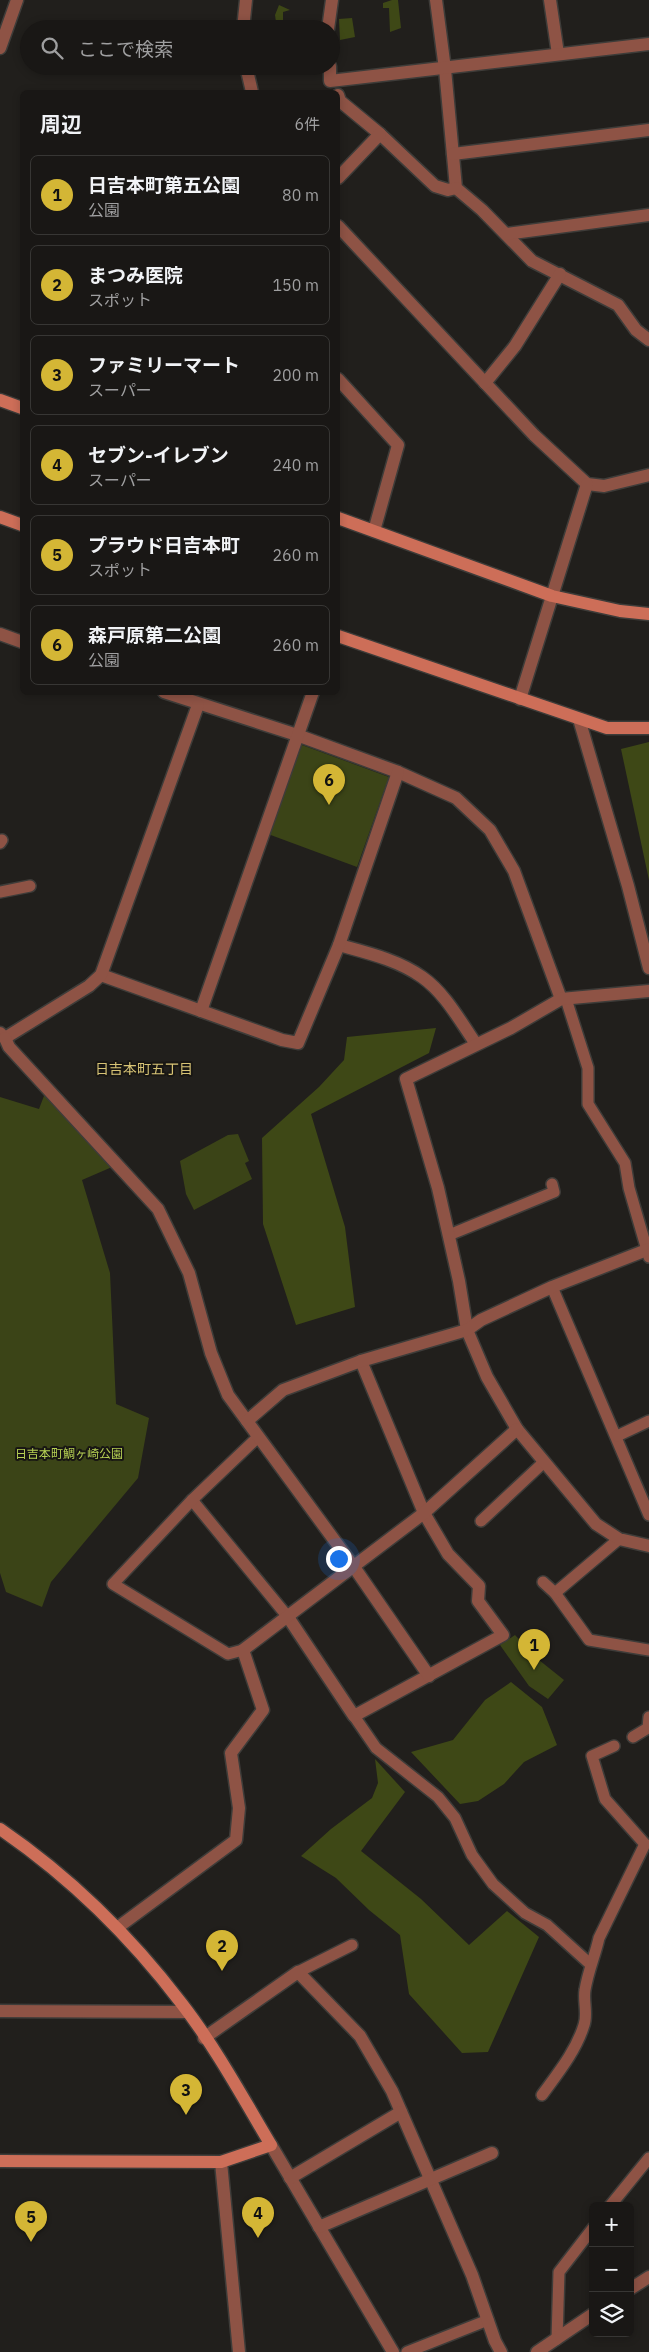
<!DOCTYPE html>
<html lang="ja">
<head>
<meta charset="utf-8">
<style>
  :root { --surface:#191715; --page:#262422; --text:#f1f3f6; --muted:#9f9fa0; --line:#373634; --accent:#d4b635 }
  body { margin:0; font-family:"IBM Plex Sans","Noto Sans JP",sans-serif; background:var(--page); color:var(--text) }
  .controls { position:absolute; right:15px; bottom:15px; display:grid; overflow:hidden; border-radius:8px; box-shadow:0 2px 8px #0003 }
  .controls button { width:45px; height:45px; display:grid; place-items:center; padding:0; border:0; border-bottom:1px solid var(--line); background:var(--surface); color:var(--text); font:25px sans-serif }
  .you { position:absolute; left:338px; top:1558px; width:18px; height:18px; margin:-12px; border:4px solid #fff; border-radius:50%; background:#1a73e8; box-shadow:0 0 0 8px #1a73e833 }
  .badge { display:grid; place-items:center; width:32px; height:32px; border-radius:50%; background:var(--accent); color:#111; font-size:16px; font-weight:700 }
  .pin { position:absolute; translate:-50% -41px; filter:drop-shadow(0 1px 2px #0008) }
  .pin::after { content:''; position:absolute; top:26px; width:18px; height:15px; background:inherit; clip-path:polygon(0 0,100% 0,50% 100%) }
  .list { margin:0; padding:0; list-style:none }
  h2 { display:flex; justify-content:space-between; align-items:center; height:65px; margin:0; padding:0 20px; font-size:21px }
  h2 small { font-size:16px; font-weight:400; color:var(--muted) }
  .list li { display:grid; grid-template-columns:32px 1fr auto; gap:15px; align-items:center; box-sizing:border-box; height:80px; margin:0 10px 10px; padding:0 10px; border:1px solid var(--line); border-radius:8px }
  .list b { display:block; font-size:19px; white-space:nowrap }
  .list p { margin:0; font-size:16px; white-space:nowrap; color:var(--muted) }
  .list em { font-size:16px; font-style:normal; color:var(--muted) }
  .icon { flex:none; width:28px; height:28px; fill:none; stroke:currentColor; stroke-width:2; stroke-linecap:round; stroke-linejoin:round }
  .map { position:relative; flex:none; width:649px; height:2352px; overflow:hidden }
  .search { position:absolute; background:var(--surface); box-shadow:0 2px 8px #0003; left:20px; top:20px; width:320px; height:55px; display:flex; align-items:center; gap:12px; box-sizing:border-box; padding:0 18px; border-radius:28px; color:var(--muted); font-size:19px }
  .panel { position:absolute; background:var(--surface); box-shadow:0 2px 8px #0003; left:20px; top:90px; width:320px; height:605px; border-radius:8px }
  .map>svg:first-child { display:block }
</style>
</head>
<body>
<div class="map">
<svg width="649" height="2352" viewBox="0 0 649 2352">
  <rect width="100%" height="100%" fill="#211f1c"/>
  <g fill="#3b4417">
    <path d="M302 745 389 777 357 867 268 834Z"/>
    <path d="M47 1088 119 1164 82 1180 110 1273 116 1404 149 1418 138 1478 51 1582 42 1607 6 1592 0 1573V1097L39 1109Z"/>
    <path d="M238 1134 249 1161 245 1163 252 1179 194 1210 186 1194 180 1161 228 1135Z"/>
    <path d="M515 1635 539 1660 564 1680 548 1699 529 1686 500 1645Z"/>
  </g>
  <g fill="#3e4816">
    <path d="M392 0H398L401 28 390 32 389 8H383V3Z"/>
    <path d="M279 5 290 10 283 12V29H277L275 15Z"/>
    <path d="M352 18 355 37 340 40 339 19Z"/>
    <path d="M649 742V880L621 749Z"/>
    <path d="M436 1028 429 1053 311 1114 345 1227 355 1307 296 1325 263 1224 262 1138 319 1087 344 1060 347 1037Z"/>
    <path d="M511 1682 542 1707 557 1745 524 1762 504 1784 478 1801 460 1804 411 1752 453 1740 485 1700Z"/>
    <path d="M375 1759 405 1792 361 1851 421 1899 469 1945 507 1911 539 1937 488 2052 462 2053 409 1994 400 1935 369 1910 336 1878 301 1856 331 1829 372 1798 378 1783Z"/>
  </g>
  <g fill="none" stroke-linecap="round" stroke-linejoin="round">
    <g stroke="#3e3c39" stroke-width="14">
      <g id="lane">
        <path d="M0 843 2 840"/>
        <path d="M0 892 30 886"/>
        <path d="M566 999 588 1068V1104L625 1163 629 1188 649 1257"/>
        <path d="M449 1235 554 1192 552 1184"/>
        <path d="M552 1287 649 1515"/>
        <path d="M617 1436 649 1421"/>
        <path d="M192 1500 288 1617"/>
        <path d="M481 1521 544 1462"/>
        <path d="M543 1582 555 1593 589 1640 649 1650"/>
        <path d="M555 1593 619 1539"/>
        <path d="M243 1650 228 1654 113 1584 192 1500 258 1437"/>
        <path d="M354 1716 376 1748 438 1797 455 1818 472 1855 493 1884 525 1913 547 1925 590 1964"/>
        <path d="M633 1737 648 1728 649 1717"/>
        <path d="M298 1972 352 1945"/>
        <path d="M542 2095C558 2073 576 2051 584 2025 588 2014 583 2001 585 1990 588 1971 595 1956 599 1938L645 1844 605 1799 592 1756 614 1746"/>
        <path d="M610 2206 649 2158"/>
        <path d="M557 2339 559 2272 593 2228"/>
        <path d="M407 2352 488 2320"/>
      </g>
    </g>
    <g stroke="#3e3c39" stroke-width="15">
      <g id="street">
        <path d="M436 0 445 69 456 188 482 210 532 261 618 305 636 330 649 340"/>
        <path d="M550 0 558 54"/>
        <path d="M243 29 246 0"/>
        <path d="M328 29 332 0"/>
        <path d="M0 48 17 0"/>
        <path d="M246 66 252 92"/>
        <path d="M330 66V81L649 44"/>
        <path d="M338 95 340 101 380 134 435 186 448 190 456 188"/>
        <path d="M453 154 649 130"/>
        <path d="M338 178 380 134"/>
        <path d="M338 226 534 435 587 484 604 486 649 475"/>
        <path d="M506 234 649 215"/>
        <path d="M338 379 398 445 374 531"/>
        <path d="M485 383 515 346 560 274"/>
        <path d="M0 634 22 642"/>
        <path d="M164 692 297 735 398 772 456 798 490 830 514 871 561 999"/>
        <path d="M520 699 587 484"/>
        <path d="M579 719 628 886 649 968"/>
        <path d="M339 945C368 953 398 960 422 977 445 993 460 1021 476 1044"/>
        <path d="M101 975 282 1040 298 1043 339 945 398 772"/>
        <path d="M649 991 561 999 511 1028 406 1079 438 1188 459 1281 467 1330 487 1377 517 1429 596 1524 619 1539 649 1546"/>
        <path d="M201 1011 313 692"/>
        <path d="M0 1033 5 1038 89 986 101 975 198 705"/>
        <path d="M5 1038 9 1047 158 1209 189 1273 211 1353 228 1395 247 1421"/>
        <path d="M288 1617 354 1716 503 1635 478 1601 479 1586 448 1554 424 1513 361 1361"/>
        <path d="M429 1676 354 1567 247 1421 283 1390 361 1361 467 1330 481 1320 552 1287 649 1249"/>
        <path d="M117 1928 236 1840 239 1808 231 1753 263 1710 243 1650 424 1513 517 1429"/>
        <path d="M0 2011 187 2012"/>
        <path d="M204 2038 298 1972 360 2036 392 2091 472 2275 495 2341 501 2352"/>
        <path d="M271 2145 393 2352"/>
        <path d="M221 2162 239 2352"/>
        <path d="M290 2178 401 2112"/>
        <path d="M319 2227 492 2153"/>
        <path d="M630 2289 649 2277"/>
        <path d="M537 2352 593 2314"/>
      </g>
    </g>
    <g stroke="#3e3c39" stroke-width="15">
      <g id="secondary">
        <path d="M0 400 22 408"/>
        <path d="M0 517 22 525"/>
        <path d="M338 518 552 596 620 611 649 614"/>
        <path d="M338 636 607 728H649"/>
        <path d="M0 1829C70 1877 131 1937 182 2004 216 2048 243 2098 271 2145L221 2162 0 2161"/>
      </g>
    </g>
    <use href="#lane" stroke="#8e5345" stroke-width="11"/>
    <use href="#street" stroke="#8e5345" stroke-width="12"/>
    <use href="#secondary" stroke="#cd6e58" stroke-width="12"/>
  </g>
  <g text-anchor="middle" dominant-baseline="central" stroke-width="4" stroke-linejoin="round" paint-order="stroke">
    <g font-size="12" fill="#b6d053" stroke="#181613">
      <text x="69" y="1453">日吉本町鯛ヶ崎公園</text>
    </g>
    <g font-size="14" fill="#d7c375" stroke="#181613">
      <text x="144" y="1069">日吉本町五丁目</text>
    </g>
  </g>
</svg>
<div class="controls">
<button>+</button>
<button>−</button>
<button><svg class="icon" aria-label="layers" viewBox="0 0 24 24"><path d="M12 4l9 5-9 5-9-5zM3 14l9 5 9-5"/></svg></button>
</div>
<div class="you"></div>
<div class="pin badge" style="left:534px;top:1670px">1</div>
<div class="pin badge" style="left:222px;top:1971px">2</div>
<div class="pin badge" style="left:186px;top:2115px">3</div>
<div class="pin badge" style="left:258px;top:2238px">4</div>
<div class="pin badge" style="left:31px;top:2242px">5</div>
<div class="pin badge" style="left:329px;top:805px">6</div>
<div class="search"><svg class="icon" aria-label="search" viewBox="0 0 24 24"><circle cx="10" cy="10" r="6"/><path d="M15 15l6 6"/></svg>ここで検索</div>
<section class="panel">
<h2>周辺<small>6件</small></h2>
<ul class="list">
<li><span class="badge">1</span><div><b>日吉本町第五公園</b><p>公園</p></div><em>80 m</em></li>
<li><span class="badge">2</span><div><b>まつみ医院</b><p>スポット</p></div><em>150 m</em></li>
<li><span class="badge">3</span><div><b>ファミリーマート</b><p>スーパー</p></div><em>200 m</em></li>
<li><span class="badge">4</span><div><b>セブン-イレブン</b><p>スーパー</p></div><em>240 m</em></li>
<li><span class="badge">5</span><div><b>プラウド日吉本町</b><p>スポット</p></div><em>260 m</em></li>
<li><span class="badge">6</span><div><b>森戸原第二公園</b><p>公園</p></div><em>260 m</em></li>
</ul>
</section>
</div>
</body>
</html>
